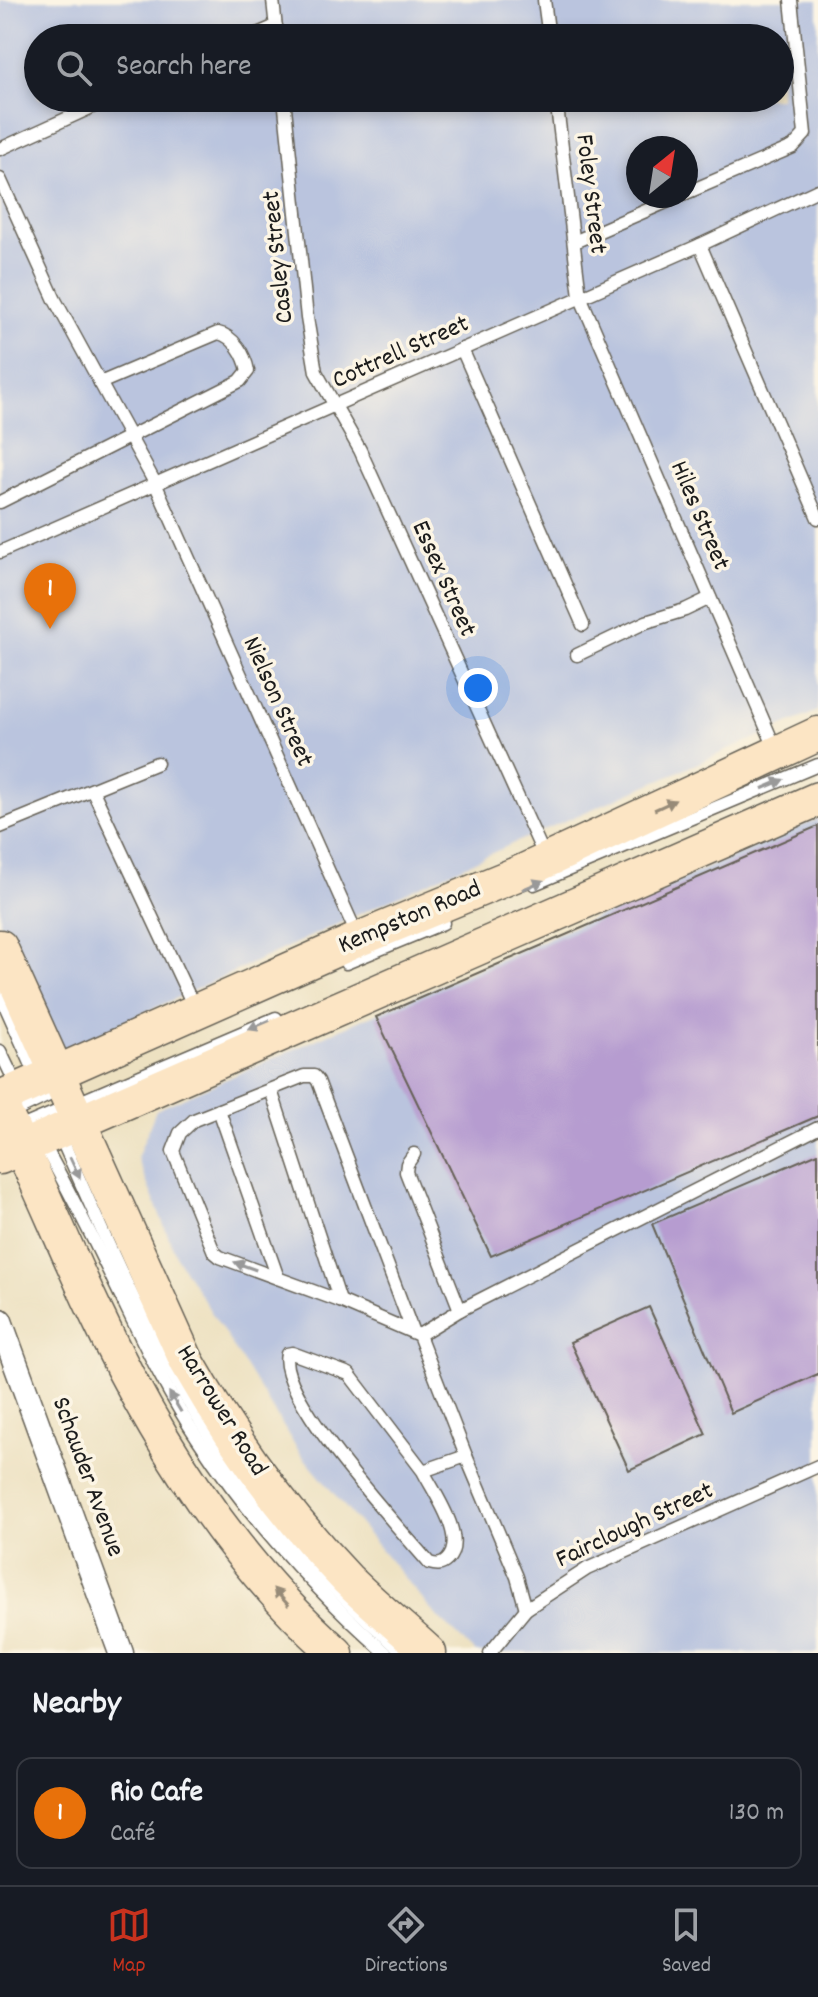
<!DOCTYPE html>
<html lang="en">
<head>
<meta charset="utf-8">
<style>
  :root { --surface:#171b24; --page:#242831; --text:#f1f3f6; --muted:#9ea1a6; --line:#363941; --accent:#c8321e }
  body { margin:0; font-family:Dekko,sans-serif; background:var(--page); color:var(--text) }
  .compass { position:absolute; left:626px; top:136px; width:72px; height:72px; border-radius:50%; background:var(--surface); box-shadow:0 4px 12px #0003; rotate:30deg }
  .you { position:absolute; left:478px; top:688px; width:28px; height:28px; margin:-20px; border:6px solid #fff; border-radius:50%; background:#1a73e8; box-shadow:0 0 0 12px #1a73e833 }
  .badge { display:grid; place-items:center; width:52px; height:52px; border-radius:50%; background:var(--accent); color:#fff; font-size:26px; font-weight:700 }
  .pin { position:absolute; translate:-50% -66px; filter:drop-shadow(0 2px 4px #0008) }
  .pin::after { content:''; position:absolute; top:42px; width:28px; height:24px; background:inherit; clip-path:polygon(0 0,100% 0,50% 100%) }
  .list { margin:0; padding:0; list-style:none }
  h2 { display:flex; justify-content:space-between; align-items:center; height:104px; margin:0; padding:0 32px; font-size:34px }
  h2 small { font-size:26px; font-weight:400; color:var(--muted) }
  .list li { display:grid; grid-template-columns:52px 1fr auto; gap:24px; align-items:center; box-sizing:border-box; height:112px; margin:0 16px 16px; padding:0 16px; border:2px solid var(--line); border-radius:16px }
  .list b { display:block; font-size:30px; white-space:nowrap }
  .list p { margin:0; font-size:26px; white-space:nowrap; color:var(--muted) }
  .list em { font-size:26px; font-style:normal; color:var(--muted) }
  .icon { flex:none; width:44px; height:44px; fill:none; stroke:currentColor; stroke-width:2; stroke-linecap:round; stroke-linejoin:round }
  .map { position:relative; flex:none; width:818px; height:1653px; overflow:hidden }
  .search { position:absolute; background:var(--surface); box-shadow:0 4px 12px #0003; left:24px; right:24px; top:24px; height:88px; display:flex; align-items:center; gap:20px; box-sizing:border-box; padding:0 28px; border-radius:44px; color:var(--muted); font-size:30px }
  .sheet { height:232px; background:var(--surface) }
  nav { display:flex; justify-content:space-around; align-items:center; box-sizing:border-box; height:112px; border-top:2px solid var(--line); background:var(--surface); font-size:22px; color:var(--muted) }
  nav a { display:grid; justify-items:center; gap:4px }
  nav .on { color:var(--accent) }
  .map>svg:first-child { display:block }
</style>
</head>
<body>
<div class="map">
<svg width="818" height="1653" viewBox="0 0 818 1653">
  <rect width="100%" height="100%" fill="#fcf5e5"/>
  <filter id="ink" filterUnits="userSpaceOnUse"><feTurbulence type="fractalNoise" baseFrequency=".0125" numOctaves="2"/><feDisplacementMap in="SourceGraphic" scale="16" xChannelSelector="R" yChannelSelector="G"/><feConvolveMatrix kernelMatrix="1 2 1 2 8 2 1 2 1" color-interpolation-filters="sRGB"/></filter>
  <filter id="wash" filterUnits="userSpaceOnUse"><feTurbulence type="fractalNoise" baseFrequency=".006" numOctaves="4" result="noise"/><feDisplacementMap in="SourceGraphic" scale="32" xChannelSelector="R" yChannelSelector="G"/><feGaussianBlur stdDeviation="1.8" result="paint"/><feColorMatrix in="noise" values="0 0 0 0 0 0 0 0 0 0 0 0 0 0 0 0 0 1.4 0 .05"/><feComposite in="paint" operator="in"/></filter>
  <g filter="url(#wash)">
    <rect width="100%" height="100%" fill="#ede1c1"/>
    <g fill="#bac4de" fill-rule="evenodd">
      <path d="M0 0H818V711L514 843 57 1053 0 922ZM38 38H780V98H38ZM638 148H686V196H638Z"/>
      <path d="M818 819V1653H476L433 1612 300 1453 177 1258 137 1158 156 1110Z"/>
    </g>
    <g id="blocks">
      <g fill="#b69cd0">
        <path d="M818 826V1116L491 1256 376 1017Z"/>
        <path d="M818 1153V1374L731 1413 652 1224Z"/>
        <path d="M649 1307 706 1434 629 1470 570 1342Z"/>
      </g>
    </g>
  </g>
  <g filter="url(#ink)">
    <use href="#blocks" fill-opacity="0" stroke="#656156" stroke-width="2"/>
    <g fill="none" stroke-linecap="round" stroke-linejoin="round">
      <g stroke="#656156" stroke-width="15">
        <g id="service">
          <path d="M273 0 277 38"/>
          <path d="M544 0 549 38"/>
          <path d="M248 38 276 26"/>
          <path d="M284 98 307 318 316 372 360 450 545 857"/>
          <path d="M556 98 580 296 776 750"/>
          <path d="M0 149 112 98"/>
          <path d="M0 179 55 300 155 483 358 937"/>
          <path d="M686 193 793 147 805 134 791 0"/>
          <path d="M574 242 680 196"/>
          <path d="M700 245 818 518"/>
          <path d="M462 349 583 625"/>
          <path d="M0 502 240 381 248 371C245 355 234 336 218 333L100 383"/>
          <path d="M0 552 700 245 818 190"/>
          <path d="M577 655 646 622 685 610 710 598"/>
          <path d="M93 791 195 1009"/>
          <path d="M0 827 157 763"/>
          <path d="M534 884 818 765"/>
          <path d="M346 963 443 923"/>
          <path d="M0 994 38 1079"/>
          <path d="M0 1051 17 1086"/>
          <path d="M271 1090 340 1301"/>
          <path d="M219 1110 278 1278"/>
          <path d="M7 1115 55 1092"/>
          <path d="M14 1130 276 1018"/>
          <path d="M59 1133C112 1254 165 1381 245 1487 291 1549 346 1602 404 1653"/>
          <path d="M43 1143C68 1189 92 1236 115 1284 141 1337 165 1390 198 1439 251 1520 314 1589 386 1653"/>
          <path d="M414 1154 407 1164 406 1172 460 1310"/>
          <path d="M412 1330 318 1081 314 1076H304L194 1120 180 1133 173 1151 214 1252 220 1257 340 1301 419 1335 466 1456 517 1577 526 1609"/>
          <path d="M419 1335 460 1310 818 1128"/>
          <path d="M423 1471C434 1493 468 1539 447 1560 441 1566 436 1565 429 1563 401 1530 275 1394 287 1354L292 1353 349 1374 423 1471 466 1456"/>
          <path d="M490 1653 526 1609 587 1569 818 1466"/>
        </g>
      </g>
      <g stroke="#656156" stroke-width="27">
        <path id="minor" d="M0 1321 121 1653"/>
      </g>
      <g stroke="#656156" stroke-width="37">
        <g id="secondary">
          <path d="M0 947 187 1362C232 1441 284 1513 347 1579 373 1605 402 1628 429 1653"/>
          <path d="M0 1098 359 939 524 871 818 734"/>
          <path d="M0 1104C35 1172 63 1244 96 1313 154 1437 233 1562 336 1653"/>
          <path d="M0 1157 818 799"/>
        </g>
      </g>
      <use href="#service" stroke="#fff" stroke-width="12"/>
      <use href="#minor" stroke="#fff" stroke-width="24"/>
      <use href="#secondary" stroke="#fce5c4" stroke-width="34"/>
    </g>
    <defs><path id="oneway-solid" d="M-6-.8H1V-3.2L6.5 0L1 3.2V.8H-6Z" transform="scale(2)"/></defs>
    <g fill="#999">
      <use href="#oneway-solid" transform="translate(773 784) rotate(-23)"/>
      <use href="#oneway-solid" transform="translate(533 885) rotate(-23)"/>
      <use href="#oneway-solid" transform="translate(259 1025) rotate(157)"/>
      <use href="#oneway-solid" transform="translate(75 1168) rotate(65)"/>
      <use href="#oneway-solid" transform="translate(245 1266) rotate(-160)"/>
      <use href="#oneway-solid" transform="translate(175 1402) rotate(-121)"/>
    </g>
    <g fill="#978b78">
      <use href="#oneway-solid" transform="translate(665 805) rotate(-25)"/>
      <use href="#oneway-solid" transform="translate(281 1597) rotate(-132)"/>
    </g>
  </g>
  <g text-anchor="middle" dominant-baseline="central" stroke-width="7" stroke-linejoin="round" paint-order="stroke">
    <g font-size="26" fill="#1c1c1c" stroke="#fcf5e5">
      <text transform="translate(590 194) rotate(83)">Foley Street</text>
      <text transform="translate(279 257) rotate(-96)">Casley Street</text>
      <text transform="translate(401 353) rotate(-24)">Cottrell Street</text>
      <text transform="translate(699 516) rotate(67)">Hiles Street</text>
      <text transform="translate(443 579) rotate(66)">Essex Street</text>
      <text transform="translate(277 702) rotate(66)">Nielson Street</text>
      <text transform="translate(410 918) rotate(-23)">Kempston Road</text>
      <text transform="translate(221 1411) rotate(58)">Harrower Road</text>
      <text transform="translate(87 1477) rotate(70)">Schauder Avenue</text>
      <text transform="translate(635 1526) rotate(-25)">Fairclough Street</text>
    </g>
  </g>
</svg>
<svg class="compass" viewBox="-18 -18 36 36"><path d="M0-13l5 13h-10z" fill="#e53935"/><path d="M0 13l5-13h-10z" fill="#9ea1a6"/></svg>
<div class="you"></div>
<div class="pin badge" style="left:50px;top:629px;background:#e8710a">1</div>
<div class="search"><svg class="icon" aria-label="search" viewBox="0 0 24 24"><circle cx="10" cy="10" r="6"/><path d="M15 15l6 6"/></svg>Search here</div>
</div>
<section class="sheet">
<h2>Nearby<small></small></h2>
<ul class="list">
<li><span class="badge" style="background:#e8710a">1</span><div><b>Rio Cafe</b><p>Café</p></div><em>130 m</em></li>
</ul>
</section>
<nav>
<a class="on"><svg class="icon" aria-label="map" viewBox="0 0 24 24"><path d="M3 6l6-2 6 2 6-2v14l-6 2-6-2-6 2zM9 4v14M15 6v14"/></svg>Map</a>
<a><svg class="icon" aria-label="directions" viewBox="0 0 24 24"><path d="M12 3l9 9-9 9-9-9zM9 14v-3h6M13 9l2 2-2 2"/></svg>Directions</a>
<a><svg class="icon" aria-label="saved" viewBox="0 0 24 24"><path d="M7 4h10v16l-5-4-5 4z"/></svg>Saved</a>
</nav>
</body>
</html>
